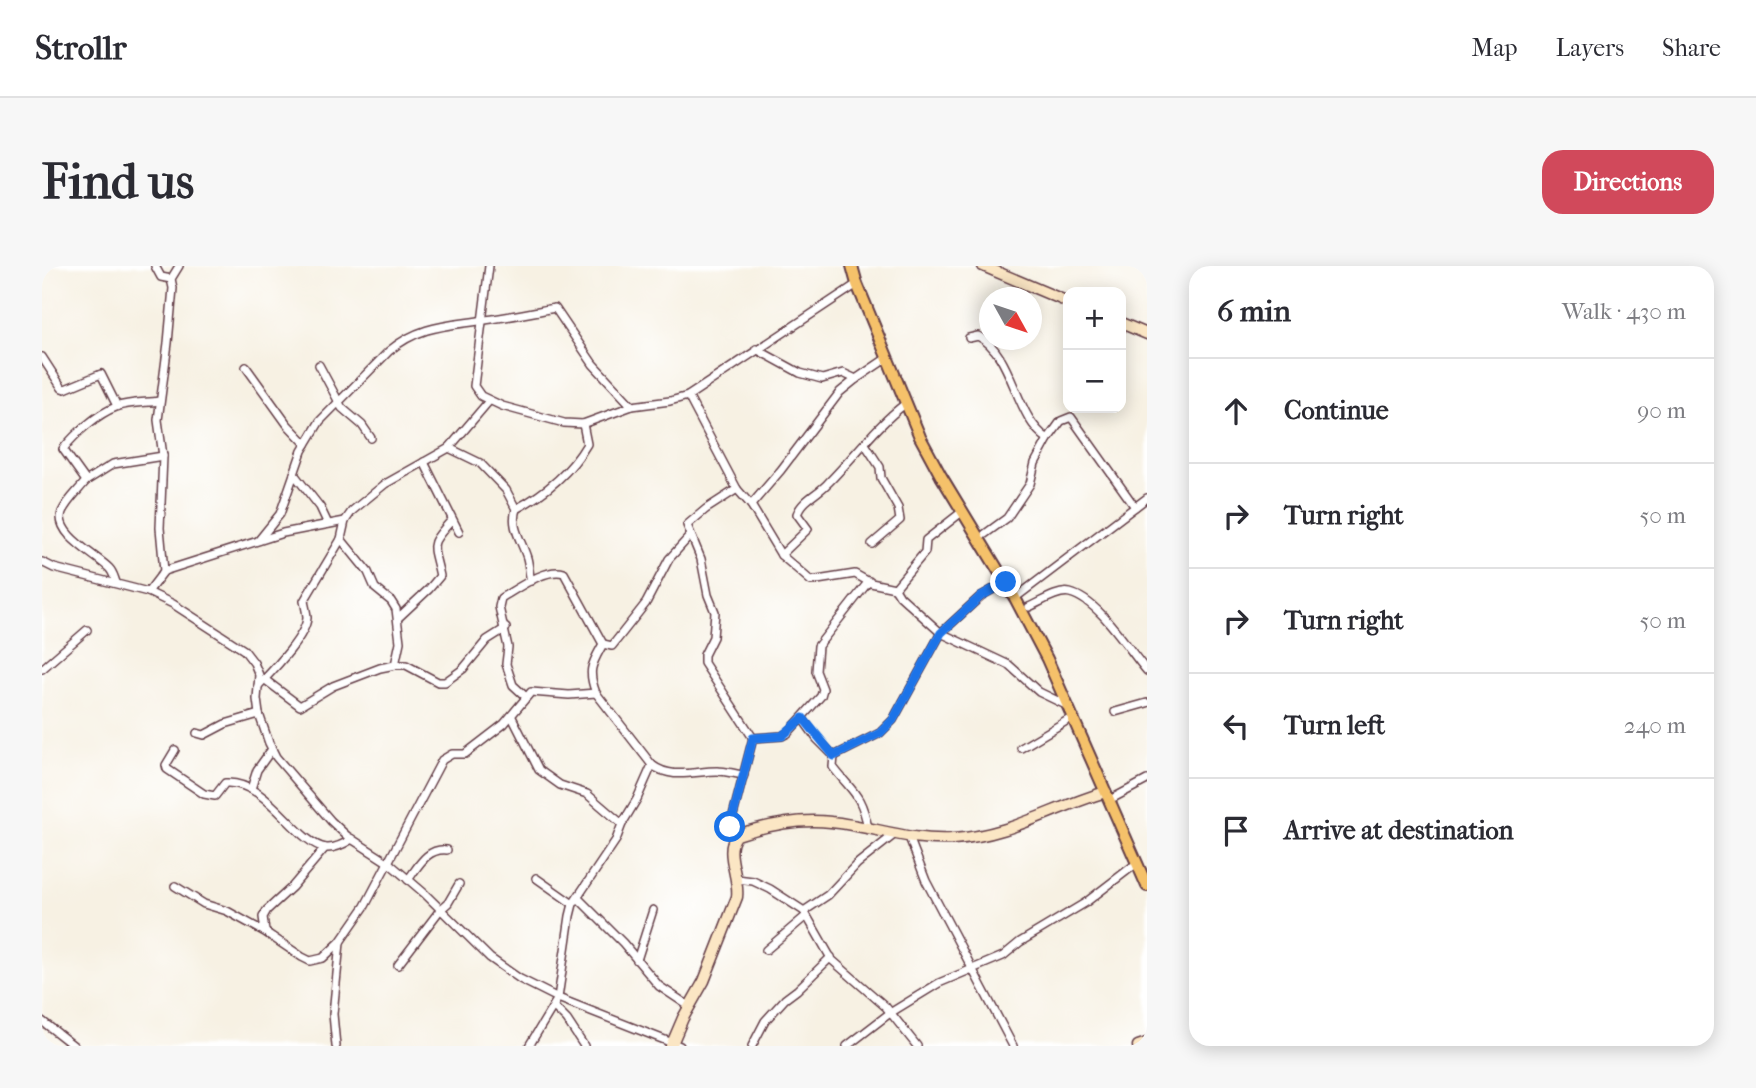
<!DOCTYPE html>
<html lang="en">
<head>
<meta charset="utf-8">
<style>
  :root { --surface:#fff; --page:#f7f7f7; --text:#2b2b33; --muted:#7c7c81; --line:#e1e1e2; --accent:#d1495b }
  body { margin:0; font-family:"IM FELL French Canon",serif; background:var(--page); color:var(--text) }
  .controls { position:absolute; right:21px; top:21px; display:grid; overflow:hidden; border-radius:14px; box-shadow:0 4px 18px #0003 }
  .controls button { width:63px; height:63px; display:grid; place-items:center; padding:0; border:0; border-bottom:2px solid var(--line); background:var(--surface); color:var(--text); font:35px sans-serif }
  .compass { position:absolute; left:937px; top:21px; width:63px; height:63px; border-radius:50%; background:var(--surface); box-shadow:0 4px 18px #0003; rotate:130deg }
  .stop { position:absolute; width:21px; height:21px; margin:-16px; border:5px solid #1a73e8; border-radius:50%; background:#fff }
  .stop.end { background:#1a73e8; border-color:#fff; box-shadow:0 2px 7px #0008 }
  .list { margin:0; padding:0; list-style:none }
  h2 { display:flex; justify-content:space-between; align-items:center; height:91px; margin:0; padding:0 28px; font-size:30px }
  h2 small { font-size:23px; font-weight:400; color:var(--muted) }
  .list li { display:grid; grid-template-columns:46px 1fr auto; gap:21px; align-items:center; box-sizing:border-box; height:105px; padding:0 28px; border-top:2px solid var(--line) }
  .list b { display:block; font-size:26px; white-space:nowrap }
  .list em { font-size:23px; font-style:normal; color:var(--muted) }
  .icon { flex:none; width:38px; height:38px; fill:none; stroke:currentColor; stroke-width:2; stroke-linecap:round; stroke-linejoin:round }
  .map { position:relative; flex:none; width:1105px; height:780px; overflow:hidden; border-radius:21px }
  header { display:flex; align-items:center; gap:42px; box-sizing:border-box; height:98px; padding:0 35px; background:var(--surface); border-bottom:2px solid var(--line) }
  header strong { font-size:33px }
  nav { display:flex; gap:38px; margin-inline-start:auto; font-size:24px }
  .intro { display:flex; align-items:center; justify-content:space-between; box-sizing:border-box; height:168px; padding:0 42px }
  h1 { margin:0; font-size:49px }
  .button { padding:18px 32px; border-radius:21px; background:var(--accent); color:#fff; font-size:24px; font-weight:700 }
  main { display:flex; gap:42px; padding:0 42px }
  aside { flex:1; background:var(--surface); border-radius:21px; box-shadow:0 4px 18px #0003 }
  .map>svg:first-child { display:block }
</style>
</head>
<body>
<header>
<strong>Strollr</strong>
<nav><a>Map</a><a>Layers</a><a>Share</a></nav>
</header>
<div class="intro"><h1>Find us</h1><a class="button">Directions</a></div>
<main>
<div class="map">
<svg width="1105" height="780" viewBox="0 0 1105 780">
  <rect width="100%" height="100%" fill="#fff"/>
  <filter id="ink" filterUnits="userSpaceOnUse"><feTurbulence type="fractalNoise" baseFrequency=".0143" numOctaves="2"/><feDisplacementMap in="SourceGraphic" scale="14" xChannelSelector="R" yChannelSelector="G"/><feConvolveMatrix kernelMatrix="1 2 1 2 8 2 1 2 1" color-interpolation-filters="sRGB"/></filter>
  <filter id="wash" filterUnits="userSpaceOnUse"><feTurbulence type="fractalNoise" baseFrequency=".00686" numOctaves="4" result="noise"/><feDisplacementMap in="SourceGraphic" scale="28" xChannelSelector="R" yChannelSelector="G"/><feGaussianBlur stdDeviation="1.57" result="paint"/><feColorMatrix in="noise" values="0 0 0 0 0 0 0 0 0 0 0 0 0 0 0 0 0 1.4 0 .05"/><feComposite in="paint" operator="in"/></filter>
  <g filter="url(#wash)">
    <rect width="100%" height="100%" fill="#f7f1e3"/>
  </g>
  <g filter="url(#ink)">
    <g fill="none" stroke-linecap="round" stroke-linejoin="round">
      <g stroke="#643e47" stroke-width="10">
        <g id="street">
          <path d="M113 0 119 11 129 13"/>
          <path d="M447 0 432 120 439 130 460 140 522 157 541 158 590 140 628 135 646 130 815 18"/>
          <path d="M927 72 936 70C972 88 972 151 1006 173L1019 155 1029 151 1093 241"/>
          <path d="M714 83 758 107 780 113 801 107 814 113"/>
          <path d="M0 91 20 122 23 123 59 108 75 140"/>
          <path d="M277 99 300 142 320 159 329 172"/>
          <path d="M204 101 245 158 264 178"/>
          <path d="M646 130 695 223 709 239 739 289 769 315 813 308 829 317 853 322 858 330 899 367 967 399 997 426 1026 440"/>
          <path d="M118 135C104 137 87 136 74 141 55 148 33 168 21 183L44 215 71 198 121 190"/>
          <path d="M823 178 838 201 839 212 856 242 858 254 830 278"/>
          <path d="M407 182 438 197 464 224 474 243C468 261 480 275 485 292 487 299 487 308 489 315"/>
          <path d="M382 196 417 266"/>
          <path d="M252 208 278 241 286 258"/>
          <path d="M44 215C36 225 25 235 20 246 12 268 54 289 67 302 71 306 72 311 74 316"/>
          <path d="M695 223 664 243 645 259 659 293 666 329 673 346 671 371 662 389V397L711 472"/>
          <path d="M709 239 739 204 798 126 814 113 845 92"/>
          <path d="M474 243C504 227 528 207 545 178L541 158"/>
          <path d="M943 268 965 252 988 218 993 197 1006 173"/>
          <path d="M299 273 326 306 333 322 349 335 354 343 358 376 353 399"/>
          <path d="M217 274 238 248 260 185 278 155 347 85C378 59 406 60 443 54 467 51 490 46 513 42L551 98 590 140"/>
          <path d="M739 289 766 263 755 248C760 234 776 228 786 217 812 191 834 160 863 138"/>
          <path d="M0 296 12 302 106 326 131 338 202 384 212 397 217 409 215 433 217 448 227 477 234 491 289 555 305 570 347 597 382 627 448 692 478 713 516 732 638 780"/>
          <path d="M122 305 118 262 121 190 116 154 126 77 131 22 129 13 137 0"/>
          <path d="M853 322 883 286 884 274 921 245"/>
          <path d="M106 326 122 305 241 267 303 255"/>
          <path d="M973 332 1105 232"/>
          <path d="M987 341C997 337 1016 324 1028 327 1057 334 1086 383 1105 405"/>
          <path d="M356 352 387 323 398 310C391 277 385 281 410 254"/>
          <path d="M561 378C550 398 545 404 554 427L610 499C630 514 652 505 675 505 684 505 693 508 702 509"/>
          <path d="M561 378 570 380 604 337 627 293 648 270"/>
          <path d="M0 403 45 364"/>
          <path d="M222 413 258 440 291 420 338 402 353 399H364L396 416H403L421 403 445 374 464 362"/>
          <path d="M216 420C229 406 264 371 265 352 265 347 263 340 262 335L299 273 303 255 310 245 343 218 407 182 447 135"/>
          <path d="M484 431 471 419 464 398 466 381 457 341 459 332C475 323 504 301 522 307L561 378"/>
          <path d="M1073 446 1105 437"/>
          <path d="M470 451 497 504 518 519 545 528 580 558"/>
          <path d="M760 452 775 473 792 490 791 501C811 527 819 527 826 562"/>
          <path d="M155 467 162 469 183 458 217 448"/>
          <path d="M979 482 1031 451"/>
          <path d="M133 484 124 499 125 503 162 528 173 530 183 517C226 514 253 577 284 582 293 583 302 578 310 573"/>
          <path d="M792 490 838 467 851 454 899 367 939 330 964 316"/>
          <path d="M209 523 215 504 230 483"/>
          <path d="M1073 531 1105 514"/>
          <path d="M693 571 688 561 711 472 740 470 746 467 779 430 781 423 774 405 776 380 827 315"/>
          <path d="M867 571 884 615 971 780"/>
          <path d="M494 612 531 638"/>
          <path d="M695 613 711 615 728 623 762 645 790 694 844 741 875 780"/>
          <path d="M366 614C377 599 385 582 405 584"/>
          <path d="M133 620 162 638 185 645 223 666 260 691 268 695 281 692 298 676 323 640 400 494 410 488H423L462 458 489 426 527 429 554 427"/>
          <path d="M536 632 581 677 617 720 647 740"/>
          <path d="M762 645 786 629 815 598 853 568"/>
          <path d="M223 665 221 651 225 644 250 621 283 582"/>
          <path d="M724 684 764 650"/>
          <path d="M595 694 611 644"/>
          <path d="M356 699 398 644 406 637 417 618"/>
          <path d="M512 741 525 754 542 780"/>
          <path d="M0 755 32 780"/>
          <path d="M294 780 291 748 298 677"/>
          <path d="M487 780 516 732 528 650 531 638 574 574 580 558 595 533 610 499"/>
          <path d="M710 780 723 755 743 733 755 724 789 691"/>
          <path d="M805 780 848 747 897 717 961 690 978 676 1043 637 1095 597"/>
        </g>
      </g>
      <g stroke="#643e47" stroke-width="13">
        <g id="secondary">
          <path d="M941 0 1026 36"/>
          <path d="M1079 57 1105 68"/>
          <path d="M629 780 641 752 662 715 695 631C698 611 681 585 695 569 725 559 757 552 789 556 830 560 869 576 911 573 968 570 1011 541 1064 526"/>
          <path d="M1096 780 1105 777"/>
        </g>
      </g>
      <g stroke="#643e47" stroke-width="14">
        <path id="primary" d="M810 0 815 18 878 171 899 210 973 332 1005 393 1105 620"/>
      </g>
      <use href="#street" stroke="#fff" stroke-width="7"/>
      <use href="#secondary" stroke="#fbe6c4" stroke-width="10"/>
      <use href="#primary" stroke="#f5c16b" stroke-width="10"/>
    </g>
  </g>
  <g fill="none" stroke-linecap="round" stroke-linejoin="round" filter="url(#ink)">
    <path stroke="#1a73e8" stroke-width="9" d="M688 561 711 472 740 470 761 452 792 490 838 467 851 454 899 367 939 330 964 316"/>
  </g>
</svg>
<div class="controls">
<button>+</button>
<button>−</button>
</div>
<svg class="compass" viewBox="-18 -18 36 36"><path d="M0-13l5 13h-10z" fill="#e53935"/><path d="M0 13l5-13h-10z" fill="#7c7c81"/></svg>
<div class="stop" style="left:688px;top:561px"></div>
<div class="stop end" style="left:964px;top:316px"></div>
</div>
<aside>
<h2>6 min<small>Walk · 430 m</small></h2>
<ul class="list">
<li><svg class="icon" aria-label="ahead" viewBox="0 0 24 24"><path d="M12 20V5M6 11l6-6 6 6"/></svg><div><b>Continue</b></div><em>90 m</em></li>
<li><svg class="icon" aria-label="right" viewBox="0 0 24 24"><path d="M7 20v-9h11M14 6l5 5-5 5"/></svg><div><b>Turn right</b></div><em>50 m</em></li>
<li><svg class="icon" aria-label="right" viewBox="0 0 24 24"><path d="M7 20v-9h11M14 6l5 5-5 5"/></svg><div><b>Turn right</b></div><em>50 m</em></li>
<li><svg class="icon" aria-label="left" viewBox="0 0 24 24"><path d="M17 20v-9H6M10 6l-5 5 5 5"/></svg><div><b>Turn left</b></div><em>240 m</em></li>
<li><svg class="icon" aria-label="arrive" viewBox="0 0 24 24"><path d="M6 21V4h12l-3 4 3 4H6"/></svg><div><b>Arrive at destination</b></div></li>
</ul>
</aside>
</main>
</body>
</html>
